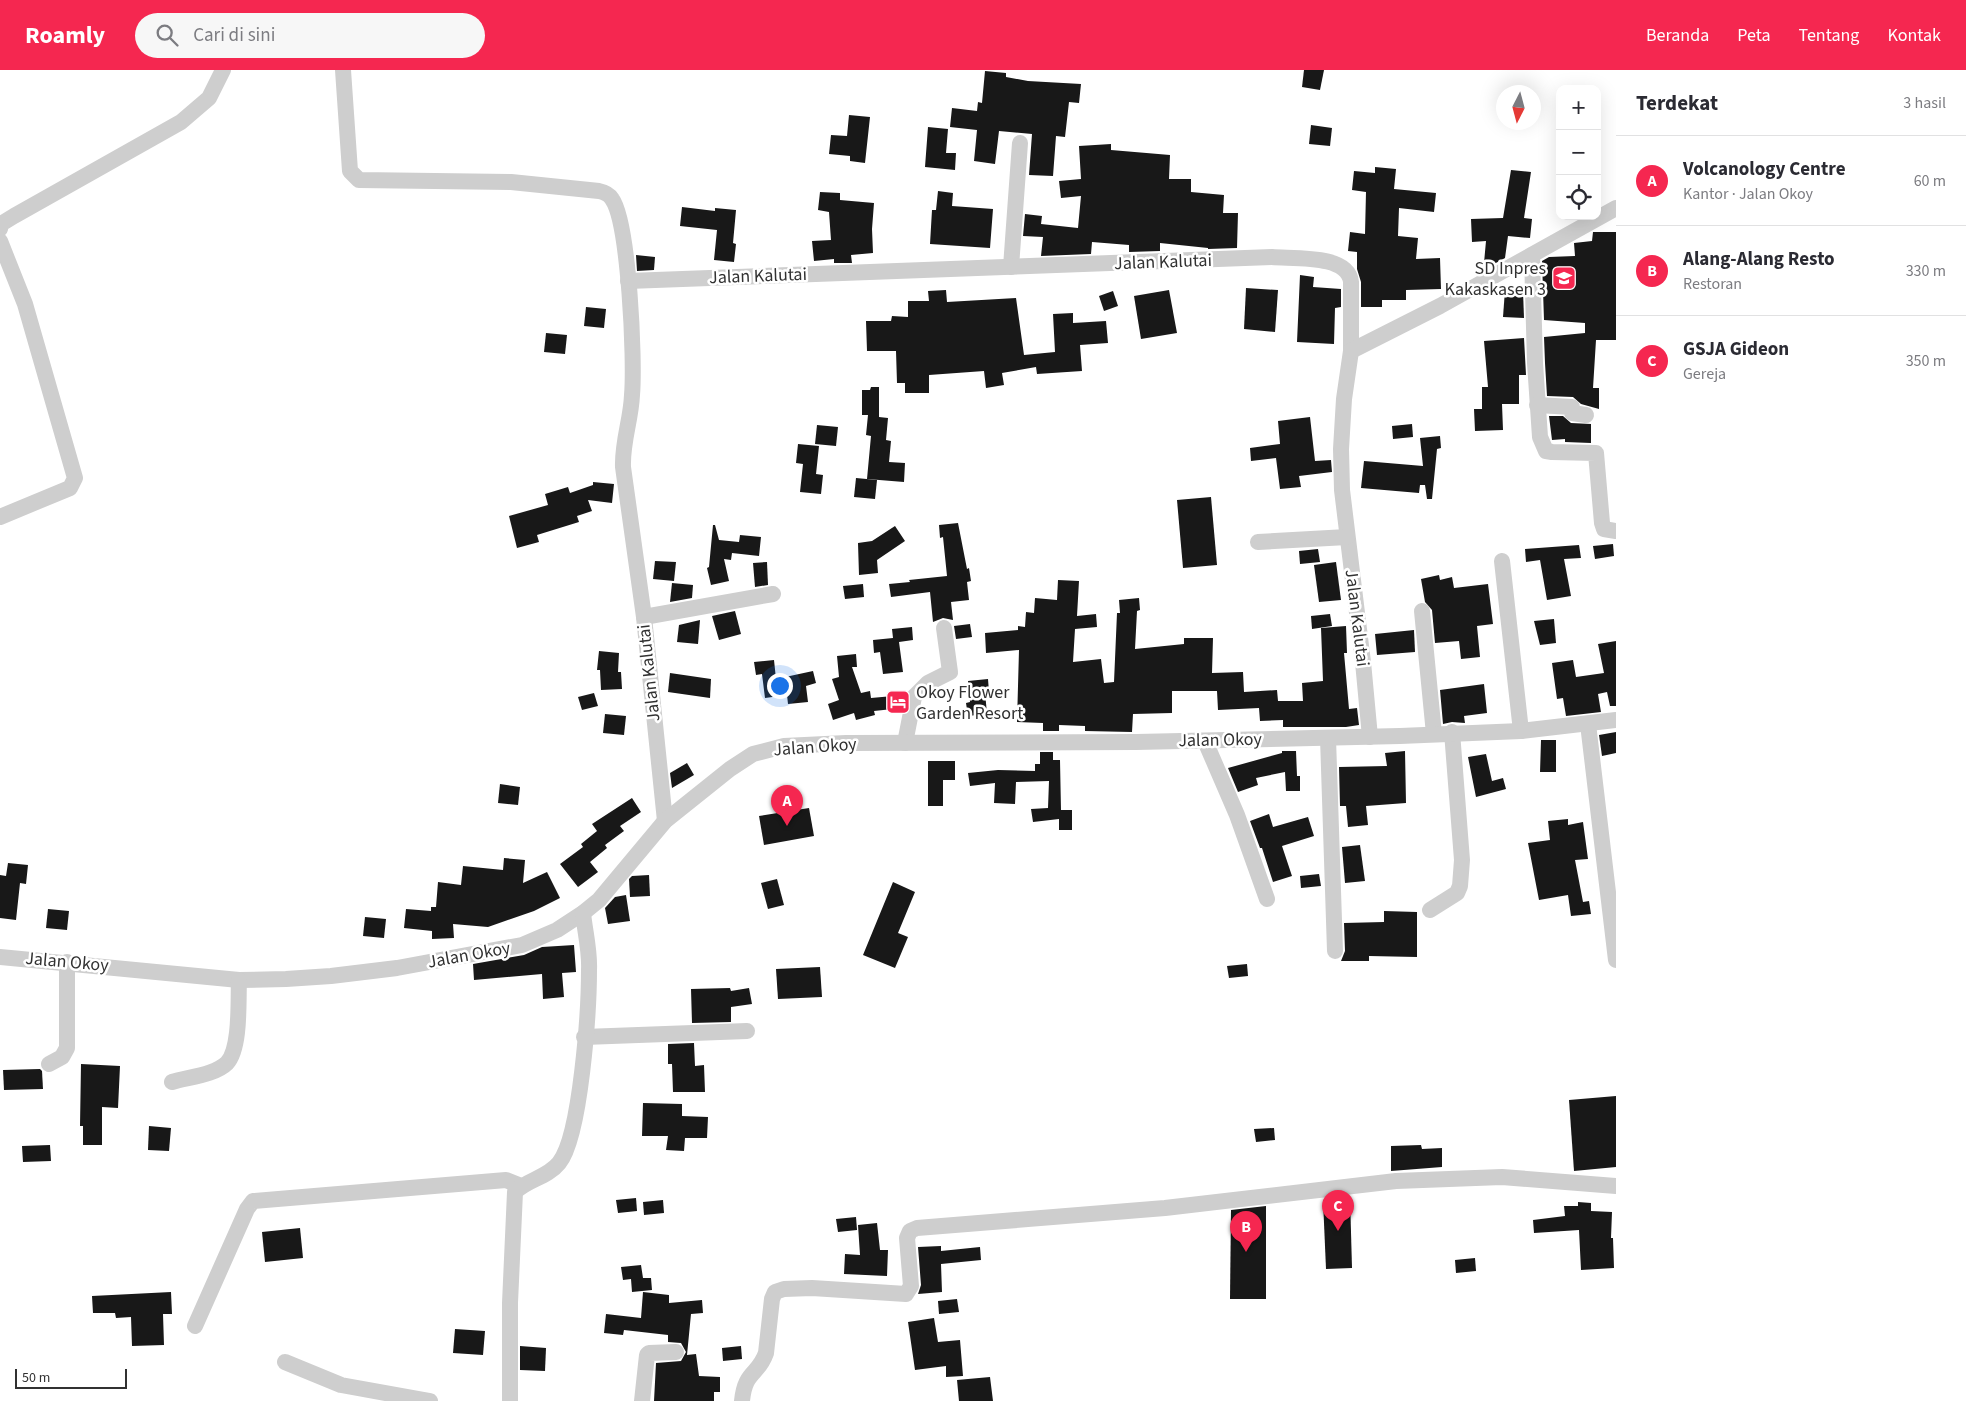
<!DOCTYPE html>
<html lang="id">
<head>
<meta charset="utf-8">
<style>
  :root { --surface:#fff; --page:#f7f7f7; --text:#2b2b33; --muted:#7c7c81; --line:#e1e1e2; --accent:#f52750 }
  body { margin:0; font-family:"Source Sans 3",sans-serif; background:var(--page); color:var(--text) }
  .controls { position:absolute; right:15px; top:15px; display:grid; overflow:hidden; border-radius:10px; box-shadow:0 5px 20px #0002 }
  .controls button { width:45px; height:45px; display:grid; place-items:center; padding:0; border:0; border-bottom:1px solid var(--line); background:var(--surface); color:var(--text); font:25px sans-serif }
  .compass { position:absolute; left:1496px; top:15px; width:45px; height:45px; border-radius:50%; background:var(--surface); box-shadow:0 5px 20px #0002; rotate:186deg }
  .scale { position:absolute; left:15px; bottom:12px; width:112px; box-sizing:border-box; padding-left:5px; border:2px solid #313131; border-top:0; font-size:14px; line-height:18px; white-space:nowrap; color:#313131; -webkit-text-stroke:4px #fff; paint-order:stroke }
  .you { position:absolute; left:779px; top:615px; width:18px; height:18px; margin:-12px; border:4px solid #fff; border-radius:50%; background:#1a73e8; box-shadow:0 0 0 8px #1a73e833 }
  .badge { display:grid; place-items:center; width:32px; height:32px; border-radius:50%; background:var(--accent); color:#fff; font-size:16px; font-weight:700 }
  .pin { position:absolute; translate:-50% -41px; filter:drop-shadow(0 1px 2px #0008) }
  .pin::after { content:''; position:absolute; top:26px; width:18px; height:15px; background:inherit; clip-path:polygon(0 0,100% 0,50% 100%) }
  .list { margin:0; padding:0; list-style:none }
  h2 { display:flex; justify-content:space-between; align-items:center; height:65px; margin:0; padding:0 20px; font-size:21px }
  h2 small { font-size:16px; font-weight:400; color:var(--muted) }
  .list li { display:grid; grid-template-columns:32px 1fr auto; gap:15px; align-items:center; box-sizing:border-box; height:90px; padding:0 20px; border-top:1px solid var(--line) }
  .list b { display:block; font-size:19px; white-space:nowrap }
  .list p { margin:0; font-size:16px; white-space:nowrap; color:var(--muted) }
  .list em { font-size:16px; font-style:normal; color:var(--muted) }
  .icon { flex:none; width:28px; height:28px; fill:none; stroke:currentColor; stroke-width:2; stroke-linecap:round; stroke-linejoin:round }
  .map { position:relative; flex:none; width:1616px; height:1331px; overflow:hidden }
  header { display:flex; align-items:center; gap:30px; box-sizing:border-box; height:70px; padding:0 25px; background:var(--accent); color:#fff }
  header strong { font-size:24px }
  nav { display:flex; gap:28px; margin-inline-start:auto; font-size:18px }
  .search { width:350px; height:45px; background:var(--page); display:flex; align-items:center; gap:12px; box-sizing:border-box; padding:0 18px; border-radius:28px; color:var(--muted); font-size:19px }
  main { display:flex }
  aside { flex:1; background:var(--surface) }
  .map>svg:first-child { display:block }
</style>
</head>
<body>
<header>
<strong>Roamly</strong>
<div class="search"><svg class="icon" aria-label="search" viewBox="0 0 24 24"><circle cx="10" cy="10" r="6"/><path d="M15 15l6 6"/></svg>Cari di sini</div>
<nav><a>Beranda</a><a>Peta</a><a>Tentang</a><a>Kontak</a></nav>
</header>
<main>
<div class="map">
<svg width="1616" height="1331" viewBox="0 0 1616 1331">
  <rect width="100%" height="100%" fill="#fff"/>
  <g fill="#181818">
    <path d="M1304 0H1324L1320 20 1302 17Z"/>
    <path d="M985 1 1006 3V7L1028 11 1081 14 1079 33 1069 32 1065 67 1056 66 1053 106 1029 105 1032 64 999 61 995 94 974 91 977 60 950 57 952 38 977 41 978 32 982 33Z"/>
    <path d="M849 45 870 47 865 93 850 91V86L829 84 831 65 847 66Z"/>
    <path d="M1311 55 1332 58 1330 76 1309 74Z"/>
    <path d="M928 57 948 59 946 83H956L955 100 925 97Z"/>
    <path d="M1111 74V80L1170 85 1169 109H1191V122L1224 125 1223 143H1238L1237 178 1208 179V178L1160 173V181L1129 182V175L1092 172 1091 184 1041 186 1043 167 1023 166 1025 144 1042 146 1041 154 1078 158 1081 126 1061 128 1059 111 1081 109 1079 76Z"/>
    <path d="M1375 97 1396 99 1394 119 1436 123 1434 142 1399 138 1398 166 1418 168 1416 189 1440 188 1441 219 1406 220V230H1382V237H1361V212L1357 199V182L1348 181 1350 162 1365 164 1366 122 1352 120 1354 101 1375 103Z"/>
    <path d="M1511 100 1531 102 1524 148 1532 149 1530 168 1508 166 1505 188 1494 194 1484 193 1486 171 1472 172 1471 149 1503 148Z"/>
    <path d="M938 121 953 123 952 136 993 139 990 178 930 174 932 140H936Z"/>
    <path d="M820 122 840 123V130L874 133 872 159 873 183 851 185 852 193H834V189L814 191 812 171 831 170 829 142 818 140Z"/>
    <path d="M682 137 715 141V138L736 140 733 173 736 174 734 192 714 190 717 160 680 156Z"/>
    <path d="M1593 162H1616V270H1596L1593 318H1599V339L1581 334 1573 327 1547 326 1545 293 1544 267 1585 263V253L1544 250 1542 191 1549 187 1575 186 1574 173 1592 171Z"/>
    <path d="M636 185 655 187 654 200 637 201Z"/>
    <path d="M1300 205 1314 207 1313 217 1341 219V237L1335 238 1334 274 1297 272Z"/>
    <path d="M1246 218 1278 220 1275 262 1244 259Z"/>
    <path d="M946 220 947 232 1016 228 1024 285 1055 282 1053 244 1073 243V253L1106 251 1108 273 1080 275 1082 301 1037 304 1036 297 1002 303 1004 315 986 318 984 301 929 305V323H905V313H897L896 281H867L866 251H891L892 246 908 247V231H929L928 221Z"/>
    <path d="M1169 220 1177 263 1141 269 1134 226Z"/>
    <path d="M1505 220 1523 221 1524 248 1503 247Z"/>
    <path d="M1113 221 1118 236 1104 241 1099 226Z"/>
    <path d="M586 237 606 239 604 258 584 256Z"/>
    <path d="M546 263 567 265 565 284 544 282Z"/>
    <path d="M1524 268 1526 305H1519V334H1502L1503 360 1475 361 1474 339H1482V317H1488L1484 271Z"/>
    <path d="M871 317H879V347L888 348 886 370 891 371 889 392 905 393 904 412 867 409 871 366 866 365 868 345H862V320H870Z"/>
    <path d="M1549 346H1563L1571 353 1591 354V373L1565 372V369L1552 370Z"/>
    <path d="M1310 347 1315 391 1331 390 1332 402 1299 406 1301 417 1280 419 1276 388 1251 391 1250 378 1280 374 1278 351Z"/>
    <path d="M1412 354 1413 367 1393 369 1392 356Z"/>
    <path d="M817 355 838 357 836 376 815 374Z"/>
    <path d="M1440 366 1441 378 1437 379 1432 429H1427L1425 415H1420L1419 423 1361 418 1364 391 1423 396 1420 368Z"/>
    <path d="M798 374 819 376 816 404 823 405 821 424 800 422 803 394 796 393Z"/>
    <path d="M856 408 877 410 875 429 854 427Z"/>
    <path d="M593 412 614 414 612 433 588 430 592 441 577 446 579 452 537 465 539 472 517 478 509 446 548 435 545 424 568 417 570 423 593 415Z"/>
    <path d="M1211 427 1217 495 1183 498 1177 430Z"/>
    <path d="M958 453 967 499 969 498 971 511 967 512 969 530 951 532 953 550 943 548 933 552 930 522 891 527 889 514 910 512 909 510 947 506 943 467 940 468 939 455Z"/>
    <path d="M713 455H715L719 470 739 472 740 465 761 467 759 486 732 483 731 490 724 489 729 511 711 515 707 498 709 497Z"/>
    <path d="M895 456 905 471 877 490 878 503 859 505 858 473 872 471Z"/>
    <path d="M1613 474 1614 486 1595 489 1593 476Z"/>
    <path d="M1579 475 1581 488 1564 489 1571 526 1547 530 1540 490 1526 492 1525 479Z"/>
    <path d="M1318 479 1320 492 1300 494 1299 481Z"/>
    <path d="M655 491 676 492 674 511 653 509Z"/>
    <path d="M767 492 768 515 755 517 753 493Z"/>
    <path d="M1336 492 1341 530 1319 532 1314 495Z"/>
    <path d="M1439 505 1440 510 1452 507 1454 518 1488 514 1493 554 1477 556 1480 587 1461 589 1459 571 1435 573 1432 540 1425 532 1421 509Z"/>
    <path d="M1058 510 1079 511 1077 546 1096 544 1097 557 1075 559 1073 592 1101 589 1104 613 1114 612 1117 543H1120L1119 530 1139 528 1140 540 1137 541 1135 579 1184 574V568H1213L1212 603 1243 602 1244 622 1277 620 1278 631H1303L1302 613 1323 611 1321 558 1346 556 1347 583H1344L1349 639 1357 638 1359 655 1346 657H1283V650L1260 651 1259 638 1218 640 1217 621H1172V643L1133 644 1132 662 1085 661V656L1059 655V661H1043V653L1017 652 1019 580 986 583 985 563 1018 560V556L1025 557 1026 542 1034 543 1035 528 1057 530Z"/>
    <path d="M672 513 693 515 692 528 670 532Z"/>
    <path d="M863 514 864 527 845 529 843 516Z"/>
    <path d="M735 541 741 564 719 570 712 546Z"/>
    <path d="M1330 544 1332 556 1312 559 1311 546Z"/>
    <path d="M1554 549 1556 573 1540 575 1534 551Z"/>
    <path d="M700 550 698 574 677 572 679 555Z"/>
    <path d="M970 554 972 567 956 569 954 556Z"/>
    <path d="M912 557 913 570 899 572 903 602 883 604 880 582 874 583 873 570 893 568 892 559Z"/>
    <path d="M1414 560 1415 582 1377 585 1375 564Z"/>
    <path d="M1616 571V636H1610L1607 622 1598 624 1601 642 1566 646 1563 628 1557 629 1552 593 1573 590 1576 607 1604 603 1598 574Z"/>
    <path d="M599 581 619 583 618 602H621L622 619 601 620 600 600H597Z"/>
    <path d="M856 584 857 597H852L861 623 870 621 871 628 904 625 902 638 874 641 875 645 856 650 854 643 833 650 828 634 839 630 832 609 839 607 837 586Z"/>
    <path d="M774 590 776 609 813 601 816 613 806 616 808 632 788 634 787 625 765 628 762 604 756 605 754 592Z"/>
    <path d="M670 603 711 609 710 628 668 622Z"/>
    <path d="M988 609 989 622H985L987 644 968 646 966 633 970 632 968 611Z"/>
    <path d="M1484 614 1487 643 1464 646 1465 653 1452 652 1443 654 1440 620Z"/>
    <path d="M594 623 598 636 582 640 578 627Z"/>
    <path d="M605 644 626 646 624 665 603 663Z"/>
    <path d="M1616 662V683L1602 686 1599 665Z"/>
    <path d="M1541 670H1556V702H1540Z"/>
    <path d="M1282 681H1296L1297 706H1300V721H1286L1285 702 1256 708 1258 715 1238 722 1228 698 1282 683Z"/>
    <path d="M1405 681 1406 733 1366 736 1368 755 1348 757 1346 736H1340L1339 697 1387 696 1385 683Z"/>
    <path d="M1040 682H1053V690H1060L1061 740H1072V760H1059V749L1033 752 1031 739 1048 738 1049 711 1016 712 1015 734 994 733 995 713 970 716 968 703 998 700 1035 701V694H1040Z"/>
    <path d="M1486 684 1492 711 1503 708 1506 719 1476 727 1468 687Z"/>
    <path d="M928 691H955V710H943V736H928Z"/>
    <path d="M687 693 694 705 672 718 670 703Z"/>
    <path d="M500 714 520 717 518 735 498 733Z"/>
    <path d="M632 728 641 742 620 756 624 761 605 775 607 778 590 792 598 802 578 817 560 794 583 777 581 774 597 761 592 754Z"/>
    <path d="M809 738 814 766 764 775 759 746Z"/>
    <path d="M1269 744 1273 757 1308 747 1314 766 1282 776 1292 806 1273 812 1262 778H1260L1250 751Z"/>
    <path d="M1568 749V755L1583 752 1588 789 1575 790 1583 832 1589 831 1591 844 1571 846 1568 825 1539 830 1528 773 1550 770 1548 751Z"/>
    <path d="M1360 775 1365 811 1345 813 1342 777Z"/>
    <path d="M504 788 525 790 523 813 547 802 560 828 534 841 488 857 453 854 454 868 432 869V861L404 858 406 839 431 841V837H436L438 812 461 815 463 796 503 800Z"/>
    <path d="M8 793 28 795 26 814 20 813 16 850 0 848V805L6 806Z"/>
    <path d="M1319 804 1321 816 1301 818 1300 806Z"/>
    <path d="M649 805 650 826 630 827 629 809 632 806Z"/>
    <path d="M777 809 784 835 768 839 761 813Z"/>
    <path d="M893 812 915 822 898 863 908 867 895 898 863 885Z"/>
    <path d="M626 825 630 851 608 854 605 838 615 827Z"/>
    <path d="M48 839 69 841 67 860 46 858Z"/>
    <path d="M1384 841 1417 842V887L1369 886V891H1341L1345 881 1344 853 1384 852Z"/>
    <path d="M365 847 386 849 384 868 363 866Z"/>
    <path d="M574 875 576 902 562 903 564 927 543 929 542 904 474 910 473 894 524 885 542 877Z"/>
    <path d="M1247 894 1248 906 1229 908 1227 896Z"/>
    <path d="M820 897 822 927 778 929 776 899Z"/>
    <path d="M730 918 731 921 749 918 752 934 731 937V952L692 953 691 919Z"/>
    <path d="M694 973 695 996 704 995 705 1022H673L672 994H668V974Z"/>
    <path d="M81 994 120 996 118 1038 102 1037V1075H83V1056H80Z"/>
    <path d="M40 999 42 1001 43 1019 4 1020 3 1000Z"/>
    <path d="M1616 1026V1097L1574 1101 1569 1030Z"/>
    <path d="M643 1033 682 1034V1046L708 1047 707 1068H685L684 1081 666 1080 668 1066H642Z"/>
    <path d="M149 1056 171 1058 169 1081 148 1080Z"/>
    <path d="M1274 1058 1275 1070 1256 1072 1254 1059Z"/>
    <path d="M50 1075 51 1091 23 1092 22 1076Z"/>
    <path d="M1421 1075 1422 1079 1442 1078V1097L1391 1101V1076Z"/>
    <path d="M1350 1126 1352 1198 1326 1199 1323 1130Z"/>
    <path d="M636 1128 637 1141 618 1143 616 1130Z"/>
    <path d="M663 1130 664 1143 644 1145 643 1132Z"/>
    <path d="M1578 1132 1591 1133V1141L1612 1142 1611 1168H1613L1614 1198 1581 1200 1579 1160 1534 1163 1533 1150 1565 1146 1564 1136H1578Z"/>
    <path d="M1266 1136V1229H1230L1231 1140Z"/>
    <path d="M856 1147 857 1160 838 1162 836 1149Z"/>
    <path d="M877 1153 880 1180H888L887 1206 844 1204 845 1184 860 1185 858 1155Z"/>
    <path d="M300 1158 303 1188 265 1192 262 1162Z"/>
    <path d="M941 1176V1181L980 1177 981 1190 941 1194 942 1222 918 1224 921 1215 918 1177Z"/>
    <path d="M1475 1188 1476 1201 1456 1203 1455 1190Z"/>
    <path d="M641 1195 643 1208H651L652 1220 632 1222 631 1209 623 1210 621 1197Z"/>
    <path d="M171 1222 172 1244H163L164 1275 132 1276 131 1247 116 1248 115 1243H93L92 1226Z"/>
    <path d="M643 1222 669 1225V1233L702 1230 703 1243 691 1244 687 1285 696 1284 699 1306 720 1307V1322H714V1331H654L656 1293 681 1291 686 1282 681 1273 668 1272V1265L624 1260 623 1265 604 1263 606 1244 641 1248Z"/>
    <path d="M957 1229 959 1242 939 1244 938 1231Z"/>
    <path d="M934 1248 938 1272 960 1270 963 1306 946 1307V1296L915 1300 908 1252Z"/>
    <path d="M455 1259 485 1261 483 1285 453 1283Z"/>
    <path d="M520 1276 546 1278 545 1301 520 1300Z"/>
    <path d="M741 1276 742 1289 723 1291 722 1278Z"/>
    <path d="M990 1307 993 1331H959L957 1310Z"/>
  </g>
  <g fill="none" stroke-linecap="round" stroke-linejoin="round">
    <g stroke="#cecece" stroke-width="16">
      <path d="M343 0 350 101 359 110 511 112 599 121C604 122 609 124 612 129 629 153 635 291 632 325 631 350 622 372 623 397L644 547 665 751"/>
      <path d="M0 159 1 154 14 146 181 52 209 28 223 0"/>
      <path d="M0 171 25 234 75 408 70 418 0 447"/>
      <path d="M1532 185 1535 293 1540 367 1546 381 1552 382 1596 383 1602 453 1604 459 1616 461"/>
      <path d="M1011 197 1020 73"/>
      <path d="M628 211 1272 187C1294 189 1348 184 1351 212V281L1344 329 1341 379 1342 420 1363 592 1370 667"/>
      <path d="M1351 281 1440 236 1616 138"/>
      <path d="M1537 335 1572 337V343L1586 345"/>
      <path d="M1258 472 1347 467"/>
      <path d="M1502 491 1521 661"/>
      <path d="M1422 541 1434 664"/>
      <path d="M644 547 773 524"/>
      <path d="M1588 654 1616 890"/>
      <path d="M1328 668 1335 881"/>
      <path d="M1205 671 1237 745 1267 829"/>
      <path d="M905 673 914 627 928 613 950 602 944 558"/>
      <path d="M1430 840 1457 823 1460 816 1462 790 1452 662"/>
      <path d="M0 887 239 910 286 909 331 906 397 898 522 875 557 860 583 843 599 830 665 751 730 699 753 684 784 676 846 673 1136 672 1400 666 1521 661 1616 650"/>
      <path d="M584 967 747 961"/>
      <path d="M49 994 62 987 67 978V892"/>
      <path d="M172 1012C188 1007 215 1005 227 993 241 978 238 929 239 910"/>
      <path d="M195 1256 247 1139 253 1131 506 1110 521 1116"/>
      <path d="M285 1292 341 1315 430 1331"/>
      <path d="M510 1331V1233L515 1122C528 1109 547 1108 559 1093 581 1066 589 939 589 900 590 881 585 862 583 843"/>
      <path d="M642 1331 647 1285 649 1283 676 1282"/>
      <path d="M742 1331C745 1300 758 1306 766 1283L772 1229 775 1222 784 1219 812 1218 906 1224 911 1216 907 1168 910 1161 917 1158 1165 1138 1396 1111 1502 1107 1616 1116"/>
    </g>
  </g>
  <defs>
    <g id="school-square" transform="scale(1.25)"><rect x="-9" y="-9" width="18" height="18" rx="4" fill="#f52750" stroke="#fff"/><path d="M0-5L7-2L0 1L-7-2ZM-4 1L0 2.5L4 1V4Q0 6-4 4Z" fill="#fff"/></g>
    <g id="hotel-square" transform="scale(1.25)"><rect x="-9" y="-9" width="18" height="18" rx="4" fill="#f52750" stroke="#fff"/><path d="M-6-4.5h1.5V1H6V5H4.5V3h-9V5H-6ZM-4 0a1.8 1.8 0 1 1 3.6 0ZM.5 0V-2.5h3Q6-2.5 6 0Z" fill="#fff"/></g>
  </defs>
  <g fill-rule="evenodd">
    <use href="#school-square" x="1564" y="208"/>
    <use href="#hotel-square" x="898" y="632"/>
  </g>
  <g text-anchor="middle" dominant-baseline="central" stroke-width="5" stroke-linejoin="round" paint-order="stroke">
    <g font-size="18" fill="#313131" stroke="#fff">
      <text transform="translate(1163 192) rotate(-2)">Jalan Kalutai</text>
      <text transform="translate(758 206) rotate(-2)">Jalan Kalutai</text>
      <text transform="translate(1357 548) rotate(83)">Jalan Kalutai</text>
      <text transform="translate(649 603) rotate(-96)">Jalan Kalutai</text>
      <text transform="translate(1220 670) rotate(-1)">Jalan Okoy</text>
      <text transform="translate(815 677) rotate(-4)">Jalan Okoy</text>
      <text transform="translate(469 885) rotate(-10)">Jalan Okoy</text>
      <text transform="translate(67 892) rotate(5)">Jalan Okoy</text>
    </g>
    <g font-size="18" fill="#313131" stroke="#fff" text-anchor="end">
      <text x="1546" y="198">SD Inpres<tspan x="1546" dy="21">Kakaskasen 3</tspan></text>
      <text x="916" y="622" text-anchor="start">Okoy Flower<tspan x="916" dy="21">Garden Resort</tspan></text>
    </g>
  </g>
</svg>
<div class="controls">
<button>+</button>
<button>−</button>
<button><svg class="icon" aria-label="locate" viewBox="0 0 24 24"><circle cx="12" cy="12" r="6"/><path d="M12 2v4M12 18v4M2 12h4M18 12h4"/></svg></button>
</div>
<svg class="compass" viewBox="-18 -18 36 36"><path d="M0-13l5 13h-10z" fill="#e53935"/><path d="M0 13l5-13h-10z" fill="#7c7c81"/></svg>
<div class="scale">50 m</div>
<div class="you"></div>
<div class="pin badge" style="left:787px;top:756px">A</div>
<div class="pin badge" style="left:1246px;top:1182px">B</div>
<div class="pin badge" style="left:1338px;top:1161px">C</div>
</div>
<aside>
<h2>Terdekat<small>3 hasil</small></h2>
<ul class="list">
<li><span class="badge">A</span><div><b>Volcanology Centre</b><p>Kantor · Jalan Okoy</p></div><em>60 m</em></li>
<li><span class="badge">B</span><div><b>Alang-Alang Resto</b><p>Restoran</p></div><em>330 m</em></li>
<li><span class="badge">C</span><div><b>GSJA Gideon</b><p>Gereja</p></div><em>350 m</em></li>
</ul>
</aside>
</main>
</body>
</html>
